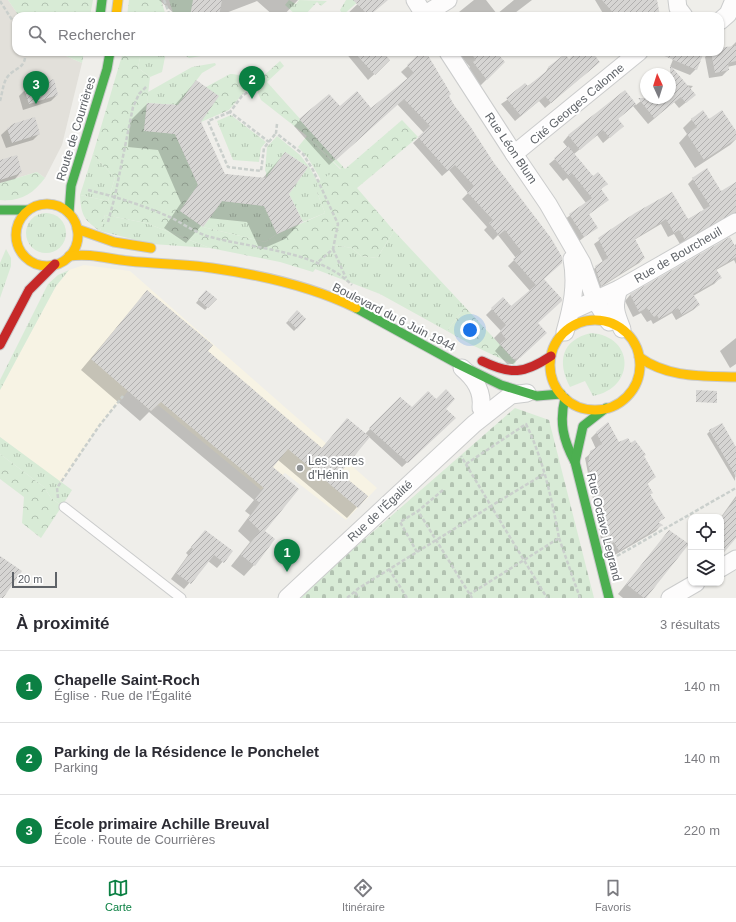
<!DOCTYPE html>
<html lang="fr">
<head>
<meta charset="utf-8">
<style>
  :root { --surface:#fff; --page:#f2f2f3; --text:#2b2b33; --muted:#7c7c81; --line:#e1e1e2; --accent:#0b8043 }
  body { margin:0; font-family:Helvetica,sans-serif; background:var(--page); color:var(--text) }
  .controls { position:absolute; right:12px; bottom:12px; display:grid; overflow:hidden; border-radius:8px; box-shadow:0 1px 3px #0004 }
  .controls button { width:36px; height:36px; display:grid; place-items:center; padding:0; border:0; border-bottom:1px solid var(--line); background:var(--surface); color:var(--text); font:20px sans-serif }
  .compass { position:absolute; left:640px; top:68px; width:36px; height:36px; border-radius:50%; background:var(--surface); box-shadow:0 1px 3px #0004; rotate:356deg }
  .scale { position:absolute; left:12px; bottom:10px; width:45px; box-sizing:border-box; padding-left:4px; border:2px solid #5f6368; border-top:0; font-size:11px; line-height:14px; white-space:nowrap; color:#5f6368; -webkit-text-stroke:3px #fff; paint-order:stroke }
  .you { position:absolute; left:470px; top:330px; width:14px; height:14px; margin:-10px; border:3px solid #fff; border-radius:50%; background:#1a73e8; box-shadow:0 0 0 6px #1a73e833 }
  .badge { display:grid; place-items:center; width:26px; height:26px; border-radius:50%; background:var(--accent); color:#fff; font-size:13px; font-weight:700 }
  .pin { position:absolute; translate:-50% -33px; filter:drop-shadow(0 1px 2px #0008) }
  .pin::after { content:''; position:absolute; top:21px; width:14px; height:12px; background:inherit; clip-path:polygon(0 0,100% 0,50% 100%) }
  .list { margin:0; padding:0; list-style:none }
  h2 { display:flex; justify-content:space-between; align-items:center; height:52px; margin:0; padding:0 16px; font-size:17px }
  h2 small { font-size:13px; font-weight:400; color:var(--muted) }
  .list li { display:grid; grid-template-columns:26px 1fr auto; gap:12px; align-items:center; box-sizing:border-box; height:72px; padding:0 16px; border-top:1px solid var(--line) }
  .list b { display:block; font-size:15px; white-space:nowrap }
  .list p { margin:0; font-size:13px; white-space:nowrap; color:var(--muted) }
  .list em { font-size:13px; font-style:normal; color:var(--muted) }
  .icon { flex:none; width:22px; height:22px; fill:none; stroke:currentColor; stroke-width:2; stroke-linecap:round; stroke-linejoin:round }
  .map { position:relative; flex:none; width:736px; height:598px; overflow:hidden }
  .search { position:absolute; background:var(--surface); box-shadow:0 1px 3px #0004; left:12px; right:12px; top:12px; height:44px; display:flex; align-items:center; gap:10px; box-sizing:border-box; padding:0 14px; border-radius:12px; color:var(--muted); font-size:15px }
  .sheet { height:268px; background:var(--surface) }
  nav { display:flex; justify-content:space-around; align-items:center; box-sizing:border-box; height:56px; border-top:1px solid var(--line); background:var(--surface); font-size:11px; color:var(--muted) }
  nav a { display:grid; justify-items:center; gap:2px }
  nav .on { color:var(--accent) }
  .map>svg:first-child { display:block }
</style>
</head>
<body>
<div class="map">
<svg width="736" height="598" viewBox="0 0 736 598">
  <defs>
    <pattern id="grass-tufts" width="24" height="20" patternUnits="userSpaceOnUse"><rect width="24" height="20" fill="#d8ebd6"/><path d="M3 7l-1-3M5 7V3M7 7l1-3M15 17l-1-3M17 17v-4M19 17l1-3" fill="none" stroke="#b2c2b1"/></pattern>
    <pattern id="forest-crowns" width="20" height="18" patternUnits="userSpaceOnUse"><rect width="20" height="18" fill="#d8ebd6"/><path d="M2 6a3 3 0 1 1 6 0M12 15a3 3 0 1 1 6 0" fill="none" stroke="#b2c2b1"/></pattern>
    <pattern id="cemetery-stones" width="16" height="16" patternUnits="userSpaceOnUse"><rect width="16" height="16" fill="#d8ebd6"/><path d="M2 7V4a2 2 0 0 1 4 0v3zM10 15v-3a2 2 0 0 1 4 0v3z" fill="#b2c2b1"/></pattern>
    <pattern id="building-hatch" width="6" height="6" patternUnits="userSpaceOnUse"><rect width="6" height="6" fill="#d6d5d3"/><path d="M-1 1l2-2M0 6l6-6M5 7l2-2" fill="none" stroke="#b1b0af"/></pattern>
  </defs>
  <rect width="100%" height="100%" fill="#efeeea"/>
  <path fill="#f7f3e4" d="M84 265 130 271 377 488 346 520 285 473 261 490 158 405 151 411 128 391 99 426 61 483 0 437V390L56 286 69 270Z"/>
  <path fill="#e2e0da" d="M0 0H8L19 16H16V52H57L82 63 62 145 45 178 37 172 0 183Z"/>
  <g fill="url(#grass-tufts)">
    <path d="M169 0H194L190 16H174Z"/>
    <path d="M289 0 296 4 299 0 327 1 321 6 317 2 304 16H297L285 5Z"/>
    <path d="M346 0H360L343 15 340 10Z"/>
    <path d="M141 52H166L162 72 150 77 138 68Z"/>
    <path d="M180 52H212L213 54 189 58Z"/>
    <path d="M215 63 216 65 202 73 178 105 147 103 148 92 192 67Z"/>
    <path d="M231 115 266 142 261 148 259 162 233 160 217 121Z"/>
    <path d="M277 136 300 155 310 168 317 181V192L325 213 303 222 289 194 308 167 285 152 266 178V172L265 171 267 147Z"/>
    <path d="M307 136 341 170 321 180 308 158 298 147Z"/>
    <path d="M93 154 115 178 108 201 80 195Z"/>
    <path d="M222 201 264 206 277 234 265 242 203 227Z"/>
    <circle cx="46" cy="233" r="20"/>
    <path d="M105 215 146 223 210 248 152 244 100 231Z"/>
    <path d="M394 231 465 307 447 331 380 294 315 269 334 245 352 248 361 256 377 258Z"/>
    <path d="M6 249 11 258V266L0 298V263Z"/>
    <path d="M69 270 56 286 0 390V380L48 284 58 275Z"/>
    <path d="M591 333C635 336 636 388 593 396L585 381 570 387C557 362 561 340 591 333Z"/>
    <path d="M0 437 72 490 62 506 51 498 44 487 0 454Z"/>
  </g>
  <g fill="url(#forest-crowns)">
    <path d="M8 0H93L90 16H19Z"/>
    <path d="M129 0H161L166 16H127Z"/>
    <path d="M57 52H84L82 63Z"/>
    <path d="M123 52H141L138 68 150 77 144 130 175 134 198 185 180 211 203 227 265 242 277 234 325 213 317 192V181L341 169 307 136 261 100 258 93 260 79 280 61 284 66 267 82 345 169 402 120 418 137 357 188 394 231 377 258 361 256 352 248 334 245 313 272 280 262 210 248 146 223 105 215 100 231C84 220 81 215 80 195L108 201 115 178 93 154Z"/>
    <path d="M230 74C242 74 244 78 246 90L229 110 201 122 206 87Z"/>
    <path d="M37 172 45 178C33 194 20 202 0 200V183Z"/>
    <path d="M465 307 516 362 514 365 472 345 447 331Z"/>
    <path d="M0 454 44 487 51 498 62 506 41 538 22 523 24 497 0 479Z"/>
  </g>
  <path fill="url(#cemetery-stones)" d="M515 408 549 420 594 598H301L327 572Z"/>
  <g fill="#0003">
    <path d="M159 0H298L283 16H274L257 1 218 16H177Z"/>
    <path d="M362 0H387L368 16H345Z"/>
    <path d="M474 0H486L497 14 514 0H532L511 16H454Z"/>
    <path d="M595 0H656L659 16H602L604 15Z"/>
    <path d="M736 42V65L727 67 728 70 722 76 709 78 705 57 710 52H720V49L731 47Z"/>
    <path d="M345 52H382L383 66 368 80Z"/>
    <path d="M423 52H425L543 280 537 323 545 333 513 364H507L495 351 500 345 494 338 501 331 486 315 503 298 511 308 530 291 508 266 516 258 498 235 493 240 484 230 487 227 462 199 468 193 449 170 442 176 413 143 424 133 397 104 329 165 294 126 300 120 340 107 371 109 408 79 401 72Z"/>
    <path d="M457 52H498L497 54 504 62 480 86 467 70 470 67Z"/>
    <path d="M579 52H591L599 62 545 108 539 101 515 121 501 104 544 75 548 68 565 55 569 60Z"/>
    <path d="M676 52H701L696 69 690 75 670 67Z"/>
    <path d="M196 81 200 122 224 174 262 179 285 153 288 194 301 222 285 239 260 250 247 222 208 218 186 243 164 228 181 203 158 150 128 147 130 121 147 104 174 106Z"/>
    <path d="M670 83 693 86 690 89 695 95 679 108 674 102 648 124 633 106 617 119V131L603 143 597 135 574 154 593 178 606 184 600 190 608 200 588 215 597 227 578 242 564 220 586 203 567 178 563 181 549 164 568 148 563 142 568 136 625 91 636 105 646 97V98H670Z"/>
    <path d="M25 90 57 95 51 101 23 110 19 96Z"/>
    <path d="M692 119 709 120 736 133V139L730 145 695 168 679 143 687 134 683 128Z"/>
    <path d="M13 124 39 134 33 140 6 148 1 135Z"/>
    <path d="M0 161 21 172 15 179 0 183Z"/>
    <path d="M693 179 720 192 736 191V213L680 244 674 234 668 237 661 224 634 240 644 258 639 263 596 290 590 272 603 262 594 244 635 214 687 220 704 210 688 184Z"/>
    <path d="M729 238 734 246 736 244V264L734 260 716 270 720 278 714 284 693 296 699 305 693 310 676 320 672 313 653 324 651 320 647 322 641 313 633 317 625 301 630 295Z"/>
    <path d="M147 291 207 351 321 449 347 420 365 434 400 398 412 409H445L449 423 402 467 369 437 339 473 357 507 347 518 278 460 272 467 264 531 254 565 244 576 231 566 250 542 238 531 250 515 245 511 254 500 149 412 140 421 81 370Z"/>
    <path d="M203 294 216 299 205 310 196 303Z"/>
    <path d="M297 312V328L294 331 286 323Z"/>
    <path d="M736 338V364L730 368 720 351Z"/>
    <path d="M710 431 736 449 735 481 707 434Z"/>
    <path d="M597 432 643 456 655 477 647 484 652 493 649 495 663 518 658 523 661 525 656 531 613 556 608 547 603 550 585 458 596 449 591 438Z"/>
    <path d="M736 496V536L721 555V517Z"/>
    <path d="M669 531 645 598H623L618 594Z"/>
    <path d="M205 532 231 552 217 568 208 561 184 589 171 579 188 555 186 553Z"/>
  </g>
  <g fill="url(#building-hatch)">
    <path d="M193 0H222L219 16H190Z"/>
    <path d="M353 0H388L369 16Z"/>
    <path d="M602 0H657L660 16H616Z"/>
    <path d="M736 46V61L728 63 729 70 715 73 711 52H720V49L725 47Z"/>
    <path d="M354 52H383L390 60 375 75Z"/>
    <path d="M421 52H426L451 94 449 96 454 105 470 126 494 163 551 238 562 257V263L544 279 562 299V301L538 323 547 333 520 358 513 359 500 344 506 339 500 331 506 325 491 308 503 297 511 306 536 285 513 259 522 252 505 230 499 235 498 234 489 223 493 220 467 192 474 186 455 165 448 171 418 137 430 126 404 99 336 160 299 119 329 94 340 106 357 91 371 108 414 73 407 65Z"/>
    <path d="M470 52H496L505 62 487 80 473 62 476 60Z"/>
    <path d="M577 52H592L600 62 551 103 545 96 521 116 506 98 525 83 528 86 549 69 548 67 565 54 569 59Z"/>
    <path d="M655 52H704L697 70Z"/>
    <path d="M670 65 696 95 686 103 681 97 654 118 638 98H670Z"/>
    <path d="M54 79 58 95 29 104 24 89Z"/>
    <path d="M196 80 219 96 201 122 225 174 266 178 285 152 308 167 289 194 303 222 277 234 264 206 222 201 203 227 180 211 198 185 175 134 144 131 147 103 178 105Z"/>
    <path d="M625 90 636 104 618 119 624 126 610 138 603 130 580 150 568 135Z"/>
    <path d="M703 110 709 119 722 110 736 131V139L704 160 687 134 697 127 691 119Z"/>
    <path d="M35 117 40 134 12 143 7 128 13 126 12 124Z"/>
    <path d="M568 146 593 176 598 172 608 184 601 189 609 200 589 214 598 228 584 237 569 214 592 198 572 173 569 176 554 158Z"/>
    <path d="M17 155 22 173 0 180V160Z"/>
    <path d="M707 168 721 191 736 182V212L685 240 679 230 674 233 666 219 635 239 645 258 601 286 595 266 608 258 598 238 635 213 672 192 688 219 710 206 692 178Z"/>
    <path d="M730 237 736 248V257L716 269 722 278 693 294 700 305 682 315 678 308 659 319 657 315 654 317 647 308 639 312 630 294Z"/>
    <path d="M147 290 213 345 208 351 322 448 347 418 370 437 340 473 368 496 358 508 288 449 273 467 299 489 265 531 275 539 255 566 241 555 260 531 248 519 260 503 255 499 264 488 161 402 151 411 91 359Z"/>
    <path d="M206 290 217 299 208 308 198 299Z"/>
    <path d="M297 310 306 319 297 329 288 320Z"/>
    <path d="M446 389 455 399 446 409 456 418 408 463 369 428 400 397 412 407 428 391 436 399Z"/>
    <path d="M696 390 717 391V403L696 402Z"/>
    <path d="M608 422 619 442 628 438 631 443 635 440 646 455 644 456 656 477 647 483 653 493 650 494 665 518 658 522 663 525 619 551 614 542 609 545 588 464 590 451 602 444 596 432Z"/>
    <path d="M722 423 736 447V477L709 430Z"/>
    <path d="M736 498V538L721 556V518Z"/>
    <path d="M205 530 233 551 224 563 214 555 191 584 176 573 193 549 191 547Z"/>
    <path d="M669 530 689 544 646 598H644L626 584Z"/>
    <path d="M0 556 22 571 3 598H0Z"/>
  </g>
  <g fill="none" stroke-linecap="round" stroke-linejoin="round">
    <g stroke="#cbcccc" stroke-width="11">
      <path id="lane" d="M64 507 181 598"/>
    </g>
    <g stroke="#cbcccc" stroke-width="19">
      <g id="street">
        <path d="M415 0 425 16"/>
        <path d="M677 0 678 8 684 16"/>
        <path d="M424 15 448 0"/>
        <path d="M720 21 728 14 734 0"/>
        <path d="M448 52 514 154 548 204 582 263 595 300 609 322"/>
        <path d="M514 154 639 52"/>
        <path d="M619 289C613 306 615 312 622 329"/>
        <path d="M571 311 619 289 736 222"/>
        <path d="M565 332C572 307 577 285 572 259"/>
        <path d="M462 368C475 379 483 391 481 408"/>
        <path d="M721 568 736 559"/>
        <path d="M287 598 474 424 511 395 527 393"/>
        <path d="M670 598 696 583"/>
      </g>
    </g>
    <g stroke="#cacacb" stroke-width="11">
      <g id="fast">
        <path d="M100 16 102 0"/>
        <path d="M0 210H28"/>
        <path d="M69 213 71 186 107 69 110 52"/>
        <path d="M356 308 458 364 501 385 537 396 561 394"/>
        <path d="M565 398C559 422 563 440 575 462L609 598"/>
        <path d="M575 462 583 426 606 408"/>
      </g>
    </g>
    <g stroke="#cacacb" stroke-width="11">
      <g id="slow">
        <path d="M116 16 118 0"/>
        <circle cx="47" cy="235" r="31"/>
        <path d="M77 229 114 242 151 248"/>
        <path d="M69 256C91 253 108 259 129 261 157 264 185 264 212 268 261 275 311 286 356 308"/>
        <circle cx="595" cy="365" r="45"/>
        <path d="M639 357C668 378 702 376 736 377"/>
      </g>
    </g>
    <g stroke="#cacacb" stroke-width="11">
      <g id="jam">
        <path d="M0 345 29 290 55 264"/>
        <path d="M482 361C511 375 524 374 551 356"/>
      </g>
    </g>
    <g stroke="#cacfcc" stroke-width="2.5" stroke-dasharray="4 2" stroke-linecap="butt">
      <path d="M164 0 170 16"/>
      <path d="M0 1 16 26"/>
      <path d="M252 89 242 96 230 112 269 142"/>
      <path d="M0 101C2 94 3 85 6 79 13 67 27 70 25 52"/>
      <path d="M230 112 208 121 228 167 261 171 264 148 276 133"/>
      <path d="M277 124 276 133 303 154 313 170 338 224 333 249 317 263"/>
      <path d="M88 190C117 197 145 206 172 218 183 224 195 232 207 236 252 249 317 250 352 285"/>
      <path d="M108 222 115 196 133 107 139 94 147 86"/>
      <path d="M333 249 346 278"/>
      <path d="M466 464 526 424C543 459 552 499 559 538L470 594"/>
      <path d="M544 474 491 506 547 598"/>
      <path d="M443 490 418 511 472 598"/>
      <path d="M58 498 57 488 99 426 123 396"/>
      <path d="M559 538 580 598"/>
      <path d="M417 552 400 522 418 511"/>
      <path d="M617 556 736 488"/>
      <path d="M389 569 407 598"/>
      <path d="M355 592 359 598"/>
      <path d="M347 598 359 588 491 506 461 456"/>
    </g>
    <use href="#lane" stroke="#fdfcfc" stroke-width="9"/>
    <use href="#street" stroke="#fdfcfc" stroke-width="17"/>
    <use href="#fast" stroke="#4caf50" stroke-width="9"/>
    <use href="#slow" stroke="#ffc107" stroke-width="9"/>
    <use href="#jam" stroke="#c62828" stroke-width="9"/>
  </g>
  <circle fill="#919496" stroke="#fff" stroke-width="1.5" cx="300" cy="468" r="4"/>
  <g text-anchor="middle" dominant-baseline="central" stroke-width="4" stroke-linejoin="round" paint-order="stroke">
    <g font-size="12" fill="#5f6368" stroke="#fff">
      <text transform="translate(577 104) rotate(-40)">Cité Georges Calonne</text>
      <text transform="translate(76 129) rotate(-73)">Route de Courrières</text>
      <text transform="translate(511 148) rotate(56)">Rue Léon Blum</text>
      <text transform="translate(678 255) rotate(-30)">Rue de Bourcheuil</text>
      <text transform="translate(394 317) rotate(27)">Boulevard du 6 Juin 1944</text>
      <text transform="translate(380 511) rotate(-43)">Rue de l'Égalité</text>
      <text transform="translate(604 527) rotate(76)">Rue Octave Legrand</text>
    </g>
    <g font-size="12" fill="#5f6368" stroke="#fff" text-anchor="start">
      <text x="308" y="461">Les serres<tspan x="308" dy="14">d'Hénin</tspan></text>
    </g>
  </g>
</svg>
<div class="controls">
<button><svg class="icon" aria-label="locate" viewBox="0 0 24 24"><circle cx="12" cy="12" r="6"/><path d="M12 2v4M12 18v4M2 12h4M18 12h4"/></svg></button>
<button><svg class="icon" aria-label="layers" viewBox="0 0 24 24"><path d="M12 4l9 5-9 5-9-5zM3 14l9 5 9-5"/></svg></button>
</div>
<svg class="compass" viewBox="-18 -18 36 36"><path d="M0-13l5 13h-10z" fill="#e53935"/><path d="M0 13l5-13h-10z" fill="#7c7c81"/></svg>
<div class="scale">20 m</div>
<div class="you"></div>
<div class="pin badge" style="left:287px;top:572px">1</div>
<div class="pin badge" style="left:252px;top:99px">2</div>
<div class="pin badge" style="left:36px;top:104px">3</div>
<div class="search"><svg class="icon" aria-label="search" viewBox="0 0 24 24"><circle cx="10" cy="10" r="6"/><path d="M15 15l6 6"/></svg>Rechercher</div>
</div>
<section class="sheet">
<h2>À proximité<small>3 résultats</small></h2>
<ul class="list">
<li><span class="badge">1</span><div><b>Chapelle Saint-Roch</b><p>Église · Rue de l'Égalité</p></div><em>140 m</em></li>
<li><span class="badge">2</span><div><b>Parking de la Résidence le Ponchelet</b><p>Parking</p></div><em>140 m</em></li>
<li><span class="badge">3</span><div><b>École primaire Achille Breuval</b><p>École · Route de Courrières</p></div><em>220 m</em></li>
</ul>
</section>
<nav>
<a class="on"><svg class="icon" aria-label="map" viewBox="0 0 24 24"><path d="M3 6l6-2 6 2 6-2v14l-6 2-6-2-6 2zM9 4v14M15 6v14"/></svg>Carte</a>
<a><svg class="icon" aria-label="directions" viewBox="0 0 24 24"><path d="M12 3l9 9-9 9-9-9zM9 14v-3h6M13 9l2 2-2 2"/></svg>Itinéraire</a>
<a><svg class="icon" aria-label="saved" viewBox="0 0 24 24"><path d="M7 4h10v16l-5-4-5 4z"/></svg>Favoris</a>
</nav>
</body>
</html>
